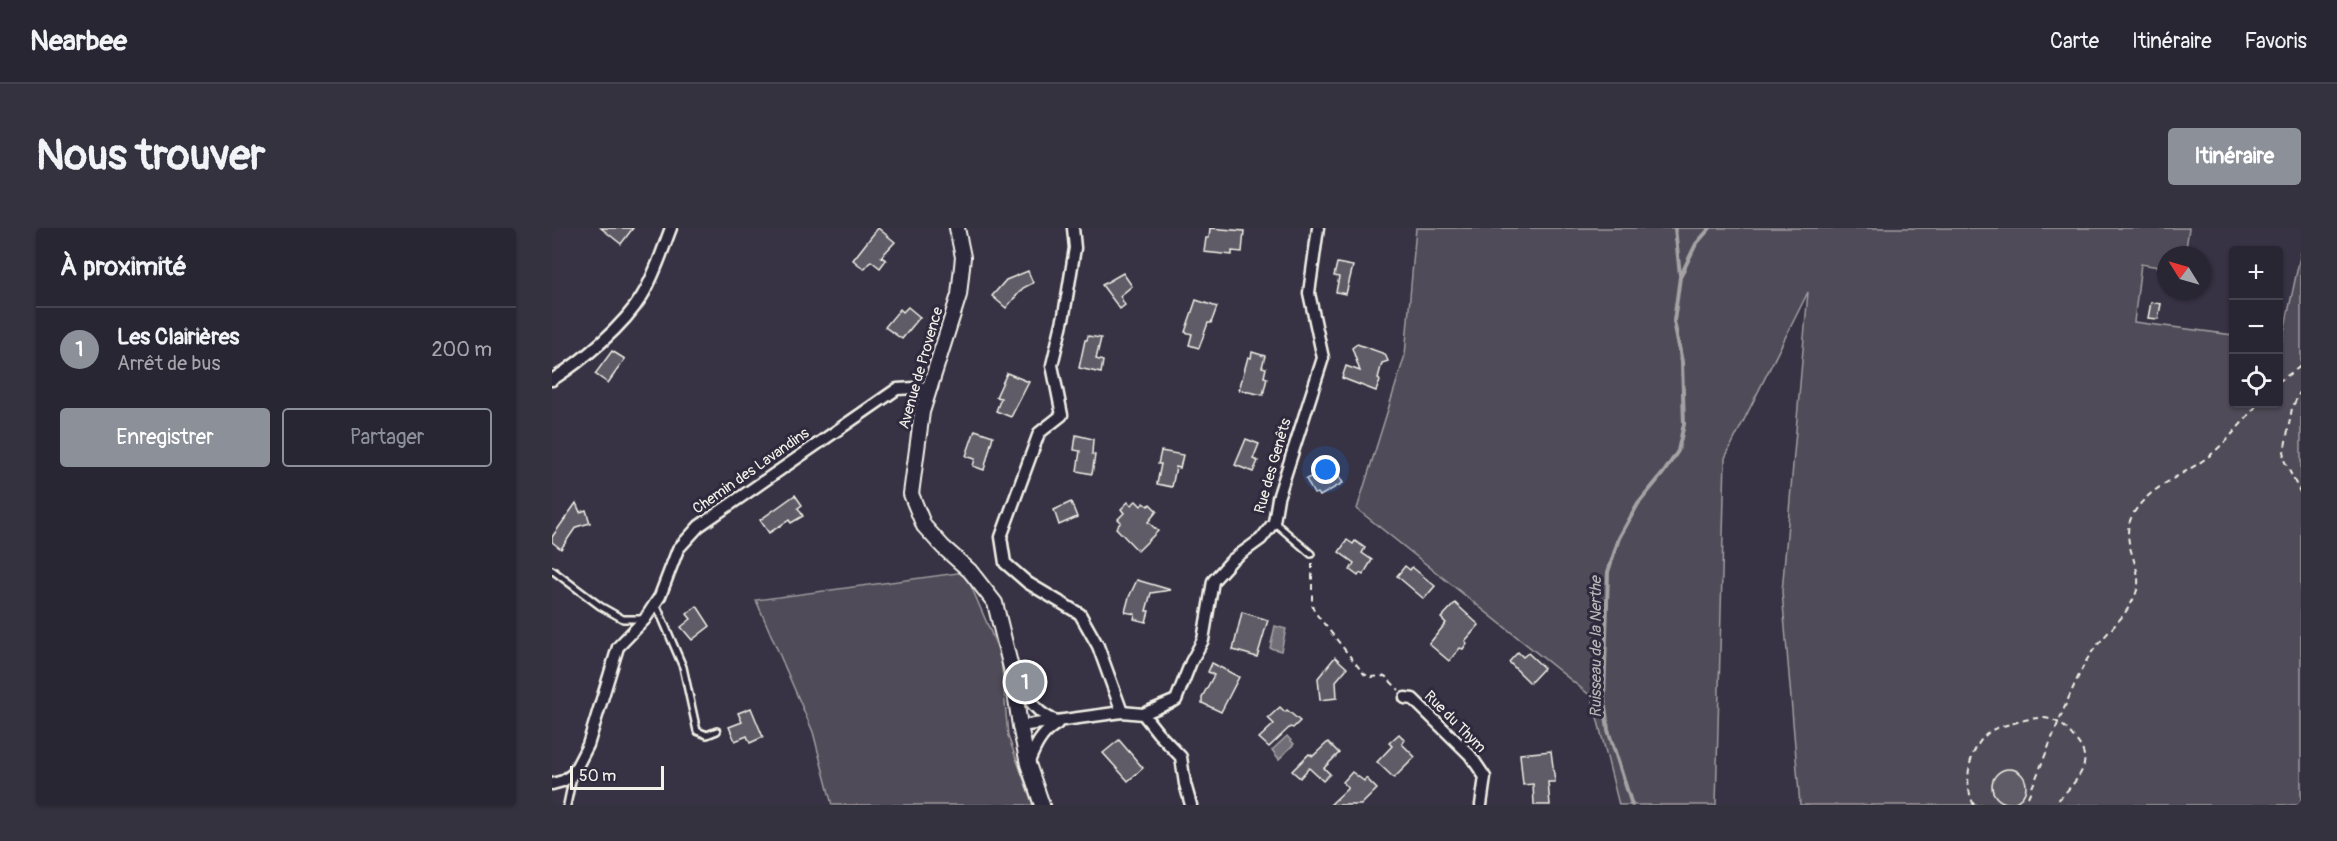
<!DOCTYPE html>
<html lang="fr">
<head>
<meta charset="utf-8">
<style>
  :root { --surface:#292633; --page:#35323f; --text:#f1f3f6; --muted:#a5a5ac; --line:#45434e; --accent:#8c9099 }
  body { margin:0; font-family:Pangolin,sans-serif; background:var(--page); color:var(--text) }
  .controls { position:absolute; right:18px; top:18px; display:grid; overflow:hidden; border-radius:6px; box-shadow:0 2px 4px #0004 }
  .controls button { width:54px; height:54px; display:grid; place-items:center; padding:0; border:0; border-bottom:2px solid var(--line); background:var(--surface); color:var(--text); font:30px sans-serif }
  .compass { position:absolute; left:1605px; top:18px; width:54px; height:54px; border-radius:50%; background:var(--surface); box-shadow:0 2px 4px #0004; rotate:307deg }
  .scale { position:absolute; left:18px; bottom:15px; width:94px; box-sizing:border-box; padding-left:6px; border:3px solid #f4f1e8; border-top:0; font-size:16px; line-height:21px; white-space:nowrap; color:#f4f1e8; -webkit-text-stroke:4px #2f2a3d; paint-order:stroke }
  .you { position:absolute; left:774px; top:242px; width:21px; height:21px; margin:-15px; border:4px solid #fff; border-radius:50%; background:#1a73e8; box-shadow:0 0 0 9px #1a73e833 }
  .badge { display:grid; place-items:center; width:39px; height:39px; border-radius:50%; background:var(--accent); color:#fff; font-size:20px; font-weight:700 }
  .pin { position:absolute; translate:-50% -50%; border:3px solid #fff; box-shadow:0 2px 6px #0006 }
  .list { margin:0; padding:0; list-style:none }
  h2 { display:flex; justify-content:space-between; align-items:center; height:78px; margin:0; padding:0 24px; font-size:26px }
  h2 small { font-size:20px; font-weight:400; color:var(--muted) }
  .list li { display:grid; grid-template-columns:39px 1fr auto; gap:18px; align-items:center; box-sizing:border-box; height:84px; padding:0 24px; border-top:2px solid var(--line) }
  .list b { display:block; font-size:22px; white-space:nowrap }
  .list p { margin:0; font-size:20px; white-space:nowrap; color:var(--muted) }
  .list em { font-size:20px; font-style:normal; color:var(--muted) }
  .actions { display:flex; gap:12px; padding:18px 24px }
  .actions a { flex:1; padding:14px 0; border:2px solid var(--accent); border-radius:6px; text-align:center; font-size:21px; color:var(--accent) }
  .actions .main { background:var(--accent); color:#fff }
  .icon { flex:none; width:33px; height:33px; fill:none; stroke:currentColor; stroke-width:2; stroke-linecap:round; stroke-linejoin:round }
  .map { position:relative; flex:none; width:1749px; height:577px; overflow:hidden; border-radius:6px }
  header { display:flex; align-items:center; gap:36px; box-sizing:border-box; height:84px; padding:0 30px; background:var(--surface); border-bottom:2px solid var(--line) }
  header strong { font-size:28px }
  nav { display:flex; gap:33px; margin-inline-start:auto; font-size:21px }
  .intro { display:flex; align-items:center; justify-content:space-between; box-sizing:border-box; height:144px; padding:0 36px }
  h1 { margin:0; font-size:42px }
  .button { padding:15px 27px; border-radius:6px; background:var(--accent); color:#fff; font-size:21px; font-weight:700 }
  main { display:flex; gap:36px; padding:0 36px }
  aside { flex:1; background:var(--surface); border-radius:6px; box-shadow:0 2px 4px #0004 }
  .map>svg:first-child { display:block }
</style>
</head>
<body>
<header>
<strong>Nearbee</strong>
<nav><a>Carte</a><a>Itinéraire</a><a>Favoris</a></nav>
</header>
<div class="intro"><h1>Nous trouver</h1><a class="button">Itinéraire</a></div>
<main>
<aside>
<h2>À proximité<small></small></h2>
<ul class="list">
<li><span class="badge">1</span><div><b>Les Clairières</b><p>Arrêt de bus</p></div><em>200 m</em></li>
</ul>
<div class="actions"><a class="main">Enregistrer</a><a>Partager</a></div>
</aside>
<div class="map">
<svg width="1749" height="577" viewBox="0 0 1749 577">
  <rect width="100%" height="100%" fill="#373244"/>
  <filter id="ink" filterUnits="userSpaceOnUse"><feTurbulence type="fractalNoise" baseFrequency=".0167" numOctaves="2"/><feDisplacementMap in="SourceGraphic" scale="12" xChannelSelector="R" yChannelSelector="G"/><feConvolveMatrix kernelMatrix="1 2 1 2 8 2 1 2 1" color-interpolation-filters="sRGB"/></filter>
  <g filter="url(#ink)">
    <g fill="#504b59" stroke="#a29ea0" stroke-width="1.5">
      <path d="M864 0H1637L1633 27H1614V40L1589 36 1582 94 1681 107 1682 176H1726L1727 113H1730L1749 24V577H1248L1230 364 1256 64 1173 230 1164 577H1067L1040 469 805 281 853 127Z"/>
      <path d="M413 344 449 428 456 508 481 577H280L261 504 204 372Z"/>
    </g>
    <g fill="#726e77" stroke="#a6a2a4" stroke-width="1.5">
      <path d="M723 398 734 401 729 423 718 420Z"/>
      <path d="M735 508 742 516 727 531 720 522Z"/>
    </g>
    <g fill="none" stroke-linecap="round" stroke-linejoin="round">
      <g stroke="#a6a2a4" stroke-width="4">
        <path d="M1123 0 1128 47"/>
        <path d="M1080 577 1056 502 1052 470 1056 344 1067 310 1086 276 1112 244 1126 223 1132 196 1130 134 1122 93 1128 49 1144 16 1158 0"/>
      </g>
    </g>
    <g fill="#5f5c67" stroke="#f4f1e8" stroke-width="1.5">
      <path d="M49 0H81L69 16Z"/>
      <path d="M326 0 343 14 329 29 334 32 328 40 319 33 312 41 301 32Z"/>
      <path d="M658 0 692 3 690 24 680 23V27L652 24 654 10H657Z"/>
      <path d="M785 35 801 38 794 66 784 64 787 49 782 48Z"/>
      <path d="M476 43 481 55 471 60 454 80 440 68 454 52Z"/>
      <path d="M571 45 580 58 568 68 573 77 568 81 550 57Z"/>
      <path d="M644 72 665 79 659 95H656L647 120 637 117 640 106 633 104Z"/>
      <path d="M1599 74 1609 76 1606 91 1596 90Z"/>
      <path d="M356 79 368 89 350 111 333 99 348 81 351 84Z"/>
      <path d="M536 108 549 110 544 131 551 133 549 145 527 140 533 112H535Z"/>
      <path d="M805 116 833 126 836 133 830 135 826 150 828 153 824 163 790 150 794 138 808 143 800 120Z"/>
      <path d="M60 123 73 131 56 155 43 146Z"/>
      <path d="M700 124 713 128 710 139 714 140 712 149 715 150 711 167 687 162 696 129 699 130Z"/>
      <path d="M455 145 477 154 459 189 444 183 449 170 444 169Z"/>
      <path d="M423 202 441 208 432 242 421 238 423 231 414 228Z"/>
      <path d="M524 207 541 211 540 226 543 227 540 246 525 243 528 223 522 222Z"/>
      <path d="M694 211 707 216 701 231 706 233 701 244 683 237Z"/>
      <path d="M609 223 631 227 628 240 624 239 620 259 605 256 609 236H606Z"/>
      <path d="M781 238 791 255 768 268 766 265 762 266 754 251Z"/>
      <path d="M243 267 250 277 246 280 251 288 239 295 237 292 217 305 208 292Z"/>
      <path d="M584 273 589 278 592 275 596 278 598 276 605 283 596 294 606 303 586 323 564 300 569 294 566 291 572 285 569 281 576 274 579 277Z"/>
      <path d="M519 274 525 289 507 297 502 282Z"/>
      <path d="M24 275 28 284 34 282 38 295 24 299 9 321 0 314V309Z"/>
      <path d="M795 312 801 316 803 313 813 320 810 325 820 332 811 347 808 345 806 348 798 342 802 335 787 324Z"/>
      <path d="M853 338 858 342 860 339 883 358 872 371 845 348Z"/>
      <path d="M585 352 619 362 599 365 594 383H597L594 394 582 391 583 386 573 384 577 369Z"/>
      <path d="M903 375 927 397 913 413 915 415 911 421 908 420 897 433 877 416 894 395 889 390Z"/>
      <path d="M145 378 158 398 140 412 129 399 139 391 135 386Z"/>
      <path d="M690 384 716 392 705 429 681 422Z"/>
      <path d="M966 424 971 429 976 425 992 440 978 455 957 434Z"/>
      <path d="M783 429 795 440 784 453 785 470 768 472 766 450Z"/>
      <path d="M660 435 687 449 669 484 650 475V469L662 447 656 444Z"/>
      <path d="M728 479 733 484 735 482 748 493 741 500 738 499 717 519 707 510 722 496 716 490Z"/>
      <path d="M199 480 211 509 198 515 195 508 183 513 177 499 190 494 186 485Z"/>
      <path d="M847 506 853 512 850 516 863 529 842 550 825 534 840 518 837 515Z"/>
      <path d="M567 512 591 540 576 553 551 525Z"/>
      <path d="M776 514 787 525 772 540 778 546 771 553 757 540 748 550 740 543 757 526 761 528Z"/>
      <path d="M999 523 1003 554H996L998 577H982L981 556 971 557 968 526Z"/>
      <circle cx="1457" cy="558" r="17"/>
      <path d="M800 544 812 553 814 550 825 561 809 577H778L796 560 791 554Z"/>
    </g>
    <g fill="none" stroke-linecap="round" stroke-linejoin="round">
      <g stroke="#f4f1e8" stroke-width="10">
        <g id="service">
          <path d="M722 294 759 326"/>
          <path d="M0 342 48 378 71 391H92"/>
          <path d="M104 376 131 439 145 503 155 507 165 503"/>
          <path d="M15 577 21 548"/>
        </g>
      </g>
      <g stroke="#f4f1e8" stroke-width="15">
        <g id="minor">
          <path d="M521 0 523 20 512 87 500 137 510 187 487 205 449 309 453 335 476 355 528 386 546 418 570 484"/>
          <path d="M0 152C31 132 71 99 90 68 103 47 110 23 119 0"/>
          <path d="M462 447C474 466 482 486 505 493"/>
          <path d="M853 470 861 471 918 527 933 549 929 577"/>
          <path d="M591 486 606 505 629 529 633 556 639 577"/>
          <path d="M468 498 570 484 591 486 624 472 639 434 651 412 661 353 680 332 709 311 722 294 726 270 771 130 757 65 766 0"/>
          <path d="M476 536C483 519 489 505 505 496"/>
          <path d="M0 556 11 553 21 546 36 517 66 419 93 391 108 368 126 321 147 298 345 161 380 159"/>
        </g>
      </g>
      <g stroke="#f4f1e8" stroke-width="18">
        <path id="tertiary" d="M405 0 411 29 407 67 370 184 359 266 372 298 391 319 418 343 443 375 460 444 468 498 476 536 490 577"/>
      </g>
      <g stroke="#f4f1e8" stroke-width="2" stroke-dasharray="6 4.5" stroke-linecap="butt">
        <path d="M1726 154 1749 138"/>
        <path d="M1749 162 1740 180 1731 230 1749 266"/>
        <path d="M760 335V376L762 383 812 446 818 449 833 448 847 462"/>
        <path d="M1476 569C1495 525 1511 478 1533 435 1547 409 1574 392 1584 365 1594 340 1565 315 1581 286 1597 259 1628 249 1653 231 1673 217 1690 194 1706 176"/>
        <path d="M1422 577C1410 554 1417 517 1440 502 1446 499 1455 497 1462 495 1489 487 1505 486 1523 511 1529 518 1534 526 1532 536 1529 551 1511 566 1502 577"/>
      </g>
      <use href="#service" stroke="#2f2a3d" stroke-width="5"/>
      <use href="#minor" stroke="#2f2a3d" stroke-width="10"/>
      <use href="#tertiary" stroke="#2f2a3d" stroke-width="14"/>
    </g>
  </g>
  <g text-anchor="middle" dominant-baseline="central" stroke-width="6" stroke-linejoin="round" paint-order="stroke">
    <g font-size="15" fill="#f4f1e8" stroke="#2f2a3d">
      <text transform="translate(369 140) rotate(-74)">Avenue de Provence</text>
      <text transform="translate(721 238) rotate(-74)">Rue des Genêts</text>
      <text transform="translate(199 243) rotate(-35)">Chemin des Lavandins</text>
      <text transform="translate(903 494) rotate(45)">Rue du Thym</text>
    </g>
    <g font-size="16" font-style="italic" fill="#bab6b5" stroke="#2f2a3d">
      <text transform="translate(1044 419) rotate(-90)">Ruisseau de la Nerthe</text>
    </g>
  </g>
</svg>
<div class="controls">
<button>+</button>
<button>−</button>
<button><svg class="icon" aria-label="locate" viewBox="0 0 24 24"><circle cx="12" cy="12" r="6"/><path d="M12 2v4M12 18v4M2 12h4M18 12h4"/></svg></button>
</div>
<svg class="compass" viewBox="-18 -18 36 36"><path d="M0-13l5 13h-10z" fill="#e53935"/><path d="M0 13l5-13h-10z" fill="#a5a5ac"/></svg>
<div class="scale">50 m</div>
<div class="you"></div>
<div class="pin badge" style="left:473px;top:454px">1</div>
</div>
</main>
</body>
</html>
